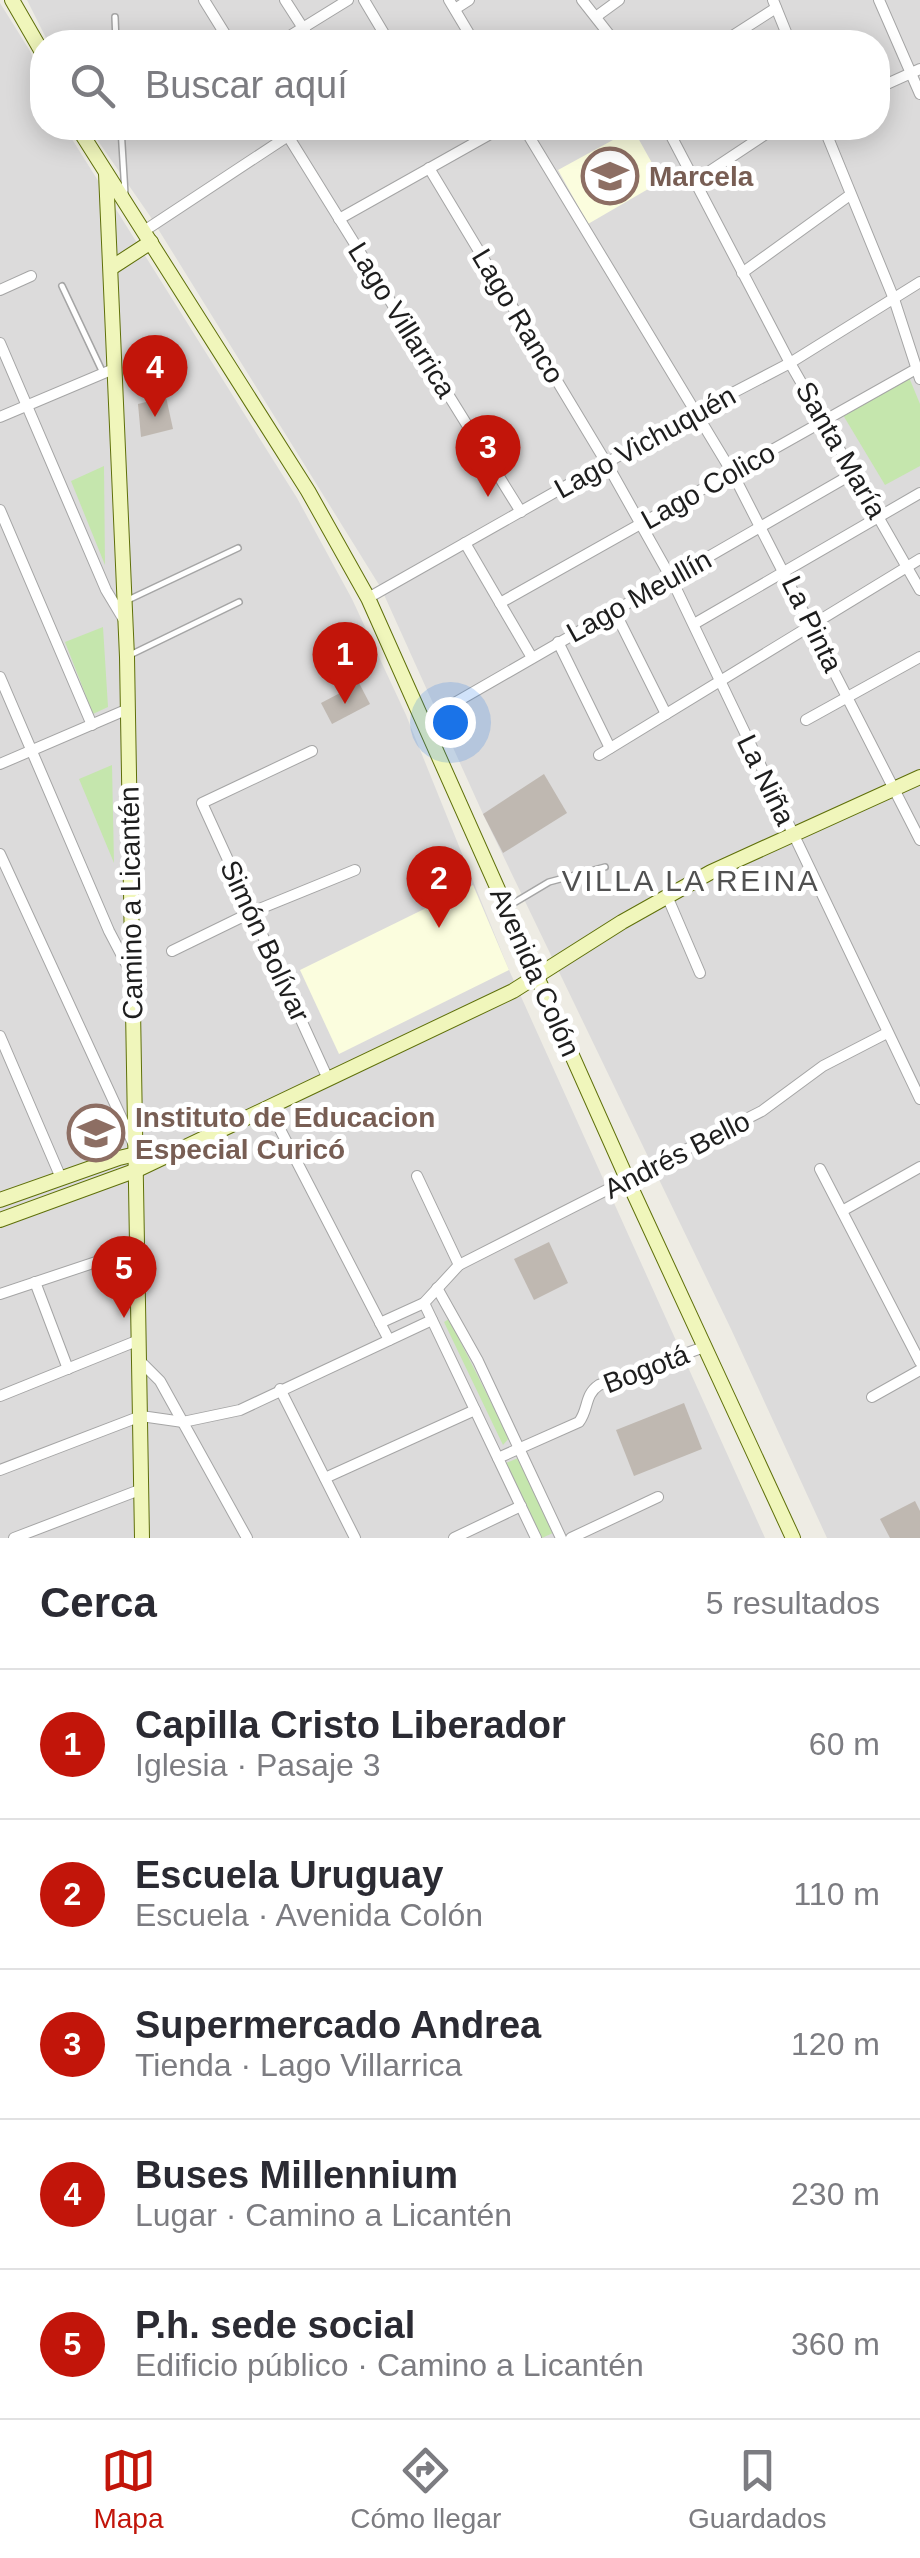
<!DOCTYPE html>
<html lang="es">
<head>
<meta charset="utf-8">
<style>
  :root { --surface:#fff; --page:#f7f7f7; --text:#2b2b33; --muted:#7c7c81; --line:#e1e1e2; --accent:#c2150a }
  body { margin:0; font-family:Arial,sans-serif; background:var(--page); color:var(--text) }
  .you { position:absolute; left:450px; top:722px; width:35px; height:35px; margin:-25px; border:8px solid #fff; border-radius:50%; background:#1a73e8; box-shadow:0 0 0 15px #1a73e833 }
  .badge { display:grid; place-items:center; width:65px; height:65px; border-radius:50%; background:var(--accent); color:#fff; font-size:32px; font-weight:700 }
  .pin { position:absolute; translate:-50% -82px; filter:drop-shadow(0 2px 5px #0008) }
  .pin::after { content:''; position:absolute; top:52px; width:35px; height:30px; background:inherit; clip-path:polygon(0 0,100% 0,50% 100%) }
  .list { margin:0; padding:0; list-style:none }
  h2 { display:flex; justify-content:space-between; align-items:center; height:130px; margin:0; padding:0 40px; font-size:42px }
  h2 small { font-size:32px; font-weight:400; color:var(--muted) }
  .list li { display:grid; grid-template-columns:65px 1fr auto; gap:30px; align-items:center; box-sizing:border-box; height:150px; padding:0 40px; border-top:2px solid var(--line) }
  .list b { display:block; font-size:38px; white-space:nowrap }
  .list p { margin:0; font-size:32px; white-space:nowrap; color:var(--muted) }
  .list em { font-size:32px; font-style:normal; color:var(--muted) }
  .icon { flex:none; width:55px; height:55px; fill:none; stroke:currentColor; stroke-width:2; stroke-linecap:round; stroke-linejoin:round }
  .map { position:relative; flex:none; width:920px; height:1538px; overflow:hidden }
  .search { position:absolute; background:var(--surface); box-shadow:0 5px 25px #0003; left:30px; right:30px; top:30px; height:110px; display:flex; align-items:center; gap:25px; box-sizing:border-box; padding:0 35px; border-radius:40px; color:var(--muted); font-size:38px }
  .sheet { height:880px; background:var(--surface) }
  nav { display:flex; justify-content:space-around; align-items:center; box-sizing:border-box; height:140px; border-top:2px solid var(--line); background:var(--surface); font-size:28px; color:var(--muted) }
  nav a { display:grid; justify-items:center; gap:5px }
  nav .on { color:var(--accent) }
  .map>svg:first-child { display:block }
</style>
</head>
<body>
<div class="map">
<svg width="920" height="1538" viewBox="0 0 920 1538">
  <rect width="100%" height="100%" fill="#eeece4"/>
  <g fill="#dcdbdb">
    <path d="M27 0H920V1538H827L731 1329 483 814 381 588 150 216 89 128H878V42H48Z"/>
    <path d="M0 3 30 51 42 80V128H65L297 498 352 599 406 715 509 970 765 1538H0Z"/>
  </g>
  <g fill="#fbfdde">
    <path d="M633 129 662 181 588 224 558 170Z"/>
    <path d="M473 885 509 970 339 1054 300 970Z"/>
  </g>
  <g fill="#c5e6ad">
    <path d="M906 370 920 404V466L885 485 840 410Z"/>
    <path d="M104 466 105 565 71 481Z"/>
    <path d="M103 627 108 707 93 714 65 642Z"/>
    <path d="M112 765 114 863 79 779Z"/>
    <path d="M449 1319 509 1438 503 1445 444 1322Z"/>
    <path d="M518 1458 553 1533 542 1538 506 1463Z"/>
  </g>
  <g fill="#bfb8b1">
    <path d="M166 397 173 429 141 437 138 404Z"/>
    <path d="M359 683 370 704 332 724 321 703Z"/>
    <path d="M544 774 567 813 503 853 483 814Z"/>
    <path d="M549 1242 568 1283 534 1300 514 1259Z"/>
    <path d="M684 1403 702 1449 634 1476 616 1430Z"/>
    <path d="M915 1501 920 1511V1538H890L880 1519Z"/>
  </g>
  <g fill="none" stroke-linecap="round" stroke-linejoin="round">
    <g stroke="#a5a5a5" stroke-width="8">
      <g id="lane">
        <path d="M115 17 116 42"/>
        <path d="M121 128 125 194"/>
        <path d="M62 286 103 373"/>
        <path d="M128 600 238 548"/>
        <path d="M130 655 239 602"/>
        <path d="M507 907 549 882 605 867"/>
      </g>
    </g>
    <g stroke="#a5a5a5" stroke-width="12">
      <g id="street">
        <path d="M204 0 230 42"/>
        <path d="M285 0 312 42"/>
        <path d="M364 0 389 42"/>
        <path d="M449 0 474 42"/>
        <path d="M582 0 615 42"/>
        <path d="M773 0 790 42"/>
        <path d="M879 0 920 94"/>
        <path d="M455 9 469 0"/>
        <path d="M597 16 619 0"/>
        <path d="M280 42 348 0"/>
        <path d="M723 42 776 8"/>
        <path d="M878 88 920 69"/>
        <path d="M283 128 521 512"/>
        <path d="M524 128 733 474 920 840"/>
        <path d="M667 128 790 363 920 590"/>
        <path d="M824 128 894 299 920 379"/>
        <path d="M170 131 175 128"/>
        <path d="M429 168 607 464 671 578 920 1099"/>
        <path d="M695 181 775 128"/>
        <path d="M339 219 501 128"/>
        <path d="M144 231 288 136"/>
        <path d="M742 273 850 195"/>
        <path d="M0 290 31 276"/>
        <path d="M0 343 106 590 124 620"/>
        <path d="M0 417 116 368"/>
        <path d="M0 510 92 725"/>
        <path d="M465 543 531 656"/>
        <path d="M368 598 698 411 790 363 920 282"/>
        <path d="M500 603 916 369"/>
        <path d="M614 610 666 714"/>
        <path d="M694 624 920 493"/>
        <path d="M558 642 610 748"/>
        <path d="M0 677 109 931 131 973"/>
        <path d="M425 720 854 473"/>
        <path d="M806 720 920 657"/>
        <path d="M312 751 202 803 328 1079"/>
        <path d="M599 755 920 559"/>
        <path d="M0 764 128 709"/>
        <path d="M0 854 133 1143"/>
        <path d="M667 896 700 973"/>
        <path d="M172 951 252 912 355 870"/>
        <path d="M0 1036 61 1178"/>
        <path d="M269 1108 389 1340"/>
        <path d="M820 1169 920 1362"/>
        <path d="M417 1176 459 1265"/>
        <path d="M842 1211 920 1167"/>
        <path d="M35 1282 68 1369"/>
        <path d="M437 1288 478 1361 561 1538"/>
        <path d="M0 1294 138 1248"/>
        <path d="M424 1303 536 1538"/>
        <path d="M380 1323 424 1303 459 1265 762 1111 823 1066 887 1033"/>
        <path d="M140 1361 160 1381 247 1538"/>
        <path d="M280 1389 355 1538"/>
        <path d="M0 1396 139 1340"/>
        <path d="M872 1397 920 1370"/>
        <path d="M498 1458 579 1422C589 1409 584 1395 599 1385L704 1347"/>
        <path d="M0 1470 141 1416 183 1422 240 1410 432 1320"/>
        <path d="M325 1478 475 1410"/>
        <path d="M14 1538 142 1489"/>
        <path d="M454 1538 521 1506"/>
        <path d="M571 1538 658 1497"/>
      </g>
    </g>
    <g stroke="#5f700a" stroke-width="16">
      <g id="secondary">
        <path d="M12 0 42 52"/>
        <path d="M78 128 308 491 368 598 628 1181 793 1538"/>
        <path d="M106 173 127 657 142 1538"/>
        <path d="M111 268 151 242"/>
        <path d="M0 1200 119 1158 136 1154H166"/>
        <path d="M0 1220 137 1170 513 991 622 922 711 872 920 777"/>
      </g>
    </g>
    <use href="#lane" stroke="#fff" stroke-width="5"/>
    <use href="#street" stroke="#fff" stroke-width="10"/>
    <use href="#secondary" stroke="#f0f6bb" stroke-width="14"/>
  </g>
  <defs>
    <g id="school-ring" transform="scale(2.875)"><circle r="9.5" fill="#fff" stroke="#8d6e63" stroke-width="1.5"/><path d="M0-5L7-2L0 1L-7-2ZM-4 1L0 2.5L4 1V4Q0 6-4 4Z" fill="#8d6e63"/></g>
  </defs>
  <g fill-rule="evenodd">
    <use href="#school-ring" x="610" y="176"/>
    <use href="#school-ring" x="96" y="1133"/>
  </g>
  <g text-anchor="middle" dominant-baseline="central" stroke-width="10" stroke-linejoin="round" paint-order="stroke">
    <g font-size="28" font-weight="bold" fill="#785e54" stroke="#fff" text-anchor="start">
      <text x="649" y="176">Marcela</text>
      <text x="135" y="1117">Instituto de Educacion<tspan x="135" dy="32">Especial Curicó</tspan></text>
    </g>
    <g font-size="28" fill="#1e1e1e" stroke="#fff">
      <text transform="translate(518 316) rotate(59)">Lago Ranco</text>
      <text transform="translate(402 320) rotate(58)">Lago Villarrica</text>
      <text transform="translate(645 442) rotate(-29)">Lago Vichuquén</text>
      <text transform="translate(841 450) rotate(60)">Santa María</text>
      <text transform="translate(708 486) rotate(-29)">Lago Colico</text>
      <text transform="translate(639 596) rotate(-29)">Lago Meullín</text>
      <text transform="translate(812 624) rotate(64)">La Pinta</text>
      <text transform="translate(766 780) rotate(64)">La Niña</text>
      <text transform="translate(131 903) rotate(-91)">Camino a Licantén</text>
      <text transform="translate(265 941) rotate(65)">Simón Bolívar</text>
      <text transform="translate(535 972) rotate(66)">Avenida Colón</text>
      <text transform="translate(677 1155) rotate(-27)">Andrés Bello</text>
      <text transform="translate(646 1369) rotate(-21)">Bogotá</text>
    </g>
    <g font-size="30" letter-spacing="2.5" fill="#515151" stroke="#fff">
      <text x="691" y="880">VILLA LA REINA</text>
    </g>
  </g>
</svg>
<div class="you"></div>
<div class="pin badge" style="left:345px;top:704px">1</div>
<div class="pin badge" style="left:439px;top:928px">2</div>
<div class="pin badge" style="left:488px;top:497px">3</div>
<div class="pin badge" style="left:155px;top:417px">4</div>
<div class="pin badge" style="left:124px;top:1318px">5</div>
<div class="search"><svg class="icon" aria-label="search" viewBox="0 0 24 24"><circle cx="10" cy="10" r="6"/><path d="M15 15l6 6"/></svg>Buscar aquí</div>
</div>
<section class="sheet">
<h2>Cerca<small>5 resultados</small></h2>
<ul class="list">
<li><span class="badge">1</span><div><b>Capilla Cristo Liberador</b><p>Iglesia · Pasaje 3</p></div><em>60 m</em></li>
<li><span class="badge">2</span><div><b>Escuela Uruguay</b><p>Escuela · Avenida Colón</p></div><em>110 m</em></li>
<li><span class="badge">3</span><div><b>Supermercado Andrea</b><p>Tienda · Lago Villarrica</p></div><em>120 m</em></li>
<li><span class="badge">4</span><div><b>Buses Millennium</b><p>Lugar · Camino a Licantén</p></div><em>230 m</em></li>
<li><span class="badge">5</span><div><b>P.h. sede social</b><p>Edificio público · Camino a Licantén</p></div><em>360 m</em></li>
</ul>
</section>
<nav>
<a class="on"><svg class="icon" aria-label="map" viewBox="0 0 24 24"><path d="M3 6l6-2 6 2 6-2v14l-6 2-6-2-6 2zM9 4v14M15 6v14"/></svg>Mapa</a>
<a><svg class="icon" aria-label="directions" viewBox="0 0 24 24"><path d="M12 3l9 9-9 9-9-9zM9 14v-3h6M13 9l2 2-2 2"/></svg>Cómo llegar</a>
<a><svg class="icon" aria-label="saved" viewBox="0 0 24 24"><path d="M7 4h10v16l-5-4-5 4z"/></svg>Guardados</a>
</nav>
</body>
</html>
